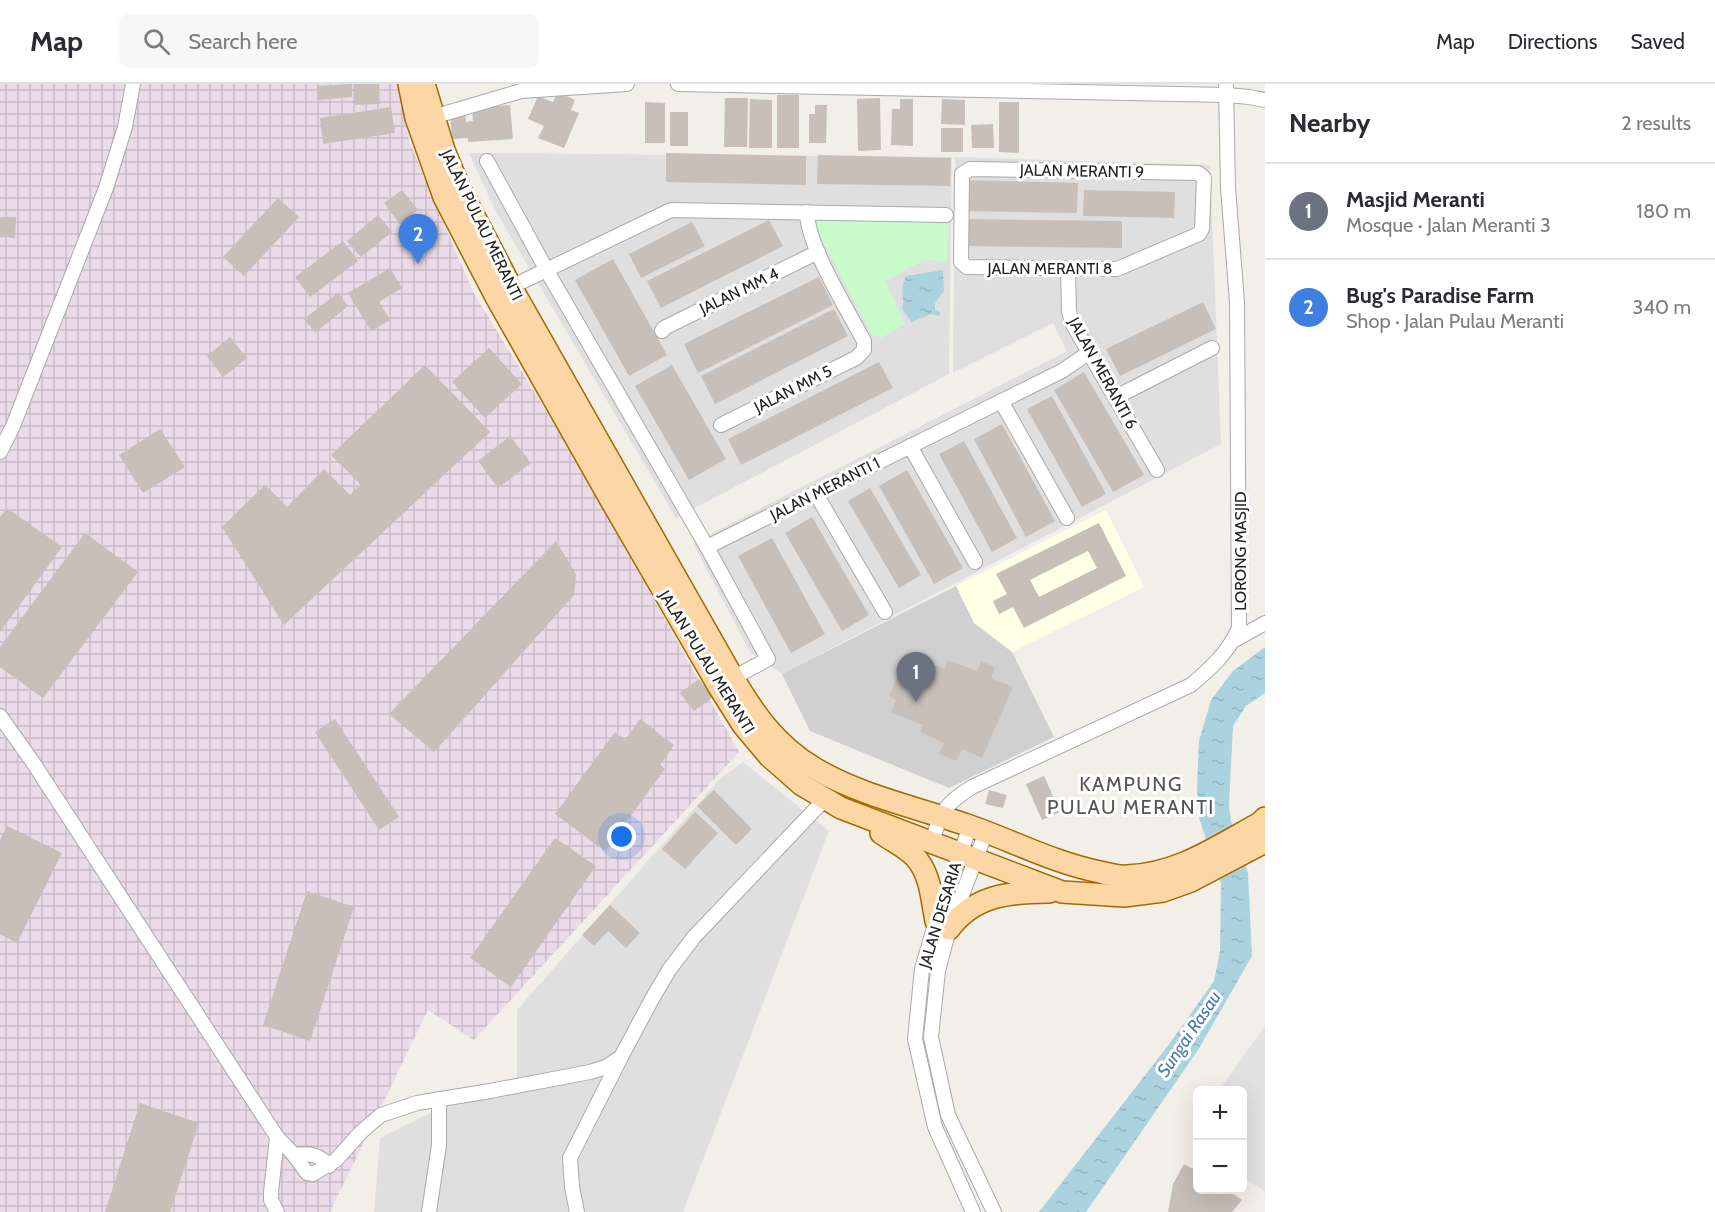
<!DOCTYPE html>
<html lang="en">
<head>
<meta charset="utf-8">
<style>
  :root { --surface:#fff; --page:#f7f7f7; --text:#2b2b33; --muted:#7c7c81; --line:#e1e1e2; --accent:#1a73e8 }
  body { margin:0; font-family:Cabin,sans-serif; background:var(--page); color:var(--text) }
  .controls { position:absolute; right:18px; bottom:18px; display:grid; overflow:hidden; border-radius:9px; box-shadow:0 6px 24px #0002 }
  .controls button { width:54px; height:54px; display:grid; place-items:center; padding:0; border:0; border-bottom:2px solid var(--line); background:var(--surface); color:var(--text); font:30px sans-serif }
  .you { position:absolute; left:622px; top:753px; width:21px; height:21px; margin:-15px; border:4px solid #fff; border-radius:50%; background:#1a73e8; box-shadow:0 0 0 9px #1a73e833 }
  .badge { display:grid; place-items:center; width:39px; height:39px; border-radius:50%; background:var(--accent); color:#fff; font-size:20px; font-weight:700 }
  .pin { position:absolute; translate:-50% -50px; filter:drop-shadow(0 2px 3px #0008) }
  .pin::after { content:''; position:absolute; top:32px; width:21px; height:18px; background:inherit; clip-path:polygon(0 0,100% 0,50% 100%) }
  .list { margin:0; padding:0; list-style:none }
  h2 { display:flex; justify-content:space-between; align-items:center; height:78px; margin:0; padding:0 24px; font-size:26px }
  h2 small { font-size:20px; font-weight:400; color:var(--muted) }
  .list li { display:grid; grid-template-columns:39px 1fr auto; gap:18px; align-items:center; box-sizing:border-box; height:96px; padding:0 24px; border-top:2px solid var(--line) }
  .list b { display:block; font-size:22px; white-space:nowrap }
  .list p { margin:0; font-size:20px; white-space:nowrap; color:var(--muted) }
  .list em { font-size:20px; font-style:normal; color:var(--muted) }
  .icon { flex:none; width:33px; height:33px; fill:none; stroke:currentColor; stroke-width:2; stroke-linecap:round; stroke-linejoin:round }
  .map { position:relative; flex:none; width:1265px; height:1128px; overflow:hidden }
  header { display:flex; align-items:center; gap:36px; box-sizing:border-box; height:84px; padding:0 30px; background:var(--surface); border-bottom:2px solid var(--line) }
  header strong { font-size:28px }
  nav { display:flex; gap:33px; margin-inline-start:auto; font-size:21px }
  .search { width:420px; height:54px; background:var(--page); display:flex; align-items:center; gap:15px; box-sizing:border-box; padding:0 21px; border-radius:9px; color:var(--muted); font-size:22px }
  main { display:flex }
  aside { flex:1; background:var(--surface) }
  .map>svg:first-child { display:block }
</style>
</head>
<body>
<header>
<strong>Map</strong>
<div class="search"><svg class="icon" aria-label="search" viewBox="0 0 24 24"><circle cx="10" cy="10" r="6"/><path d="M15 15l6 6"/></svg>Search here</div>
<nav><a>Map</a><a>Directions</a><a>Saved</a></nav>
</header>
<main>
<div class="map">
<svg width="1265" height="1128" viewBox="0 0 1265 1128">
  <defs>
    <pattern id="industrial-grid" width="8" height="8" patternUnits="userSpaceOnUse" patternTransform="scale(1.5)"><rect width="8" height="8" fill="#ebdbe8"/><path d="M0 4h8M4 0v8" fill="none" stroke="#c9bcc7"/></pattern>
    <pattern id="water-ripples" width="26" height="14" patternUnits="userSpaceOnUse" patternTransform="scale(1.5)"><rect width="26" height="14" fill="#aad3df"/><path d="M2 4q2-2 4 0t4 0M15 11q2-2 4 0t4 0" fill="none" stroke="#92b5bf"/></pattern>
  </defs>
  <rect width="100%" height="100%" fill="#f2efe9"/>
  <g fill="#e0dfdf">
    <path d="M469 69 952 73 949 290 676 434 495 126Z"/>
    <path d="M955 73 1210 81 1221 360 782 590 750 568 693 459 1067 267 1053 239 953 289Z"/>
    <path d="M743 678 829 747 683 1128H374L380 1054 436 1026 517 1007V926L720 695Z"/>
  </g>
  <path fill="url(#industrial-grid)" d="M0 0H397L410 59 473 208 575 374 739 668 474 956 428 926 330 1128H0Z"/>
  <path fill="#ffffe5" d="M1106 426 1144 503 1012 568 974 539 956 502Z"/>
  <path fill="#d0d0d0" d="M956 502 974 539 1012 568 1054 653 949 704 810 647 782 590Z"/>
  <path fill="#c8facc" d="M823 134 948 137 947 177 924 176 885 197 905 240 881 254 872 251 816 145 817 139Z"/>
  <path fill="#e2e2e2" d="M1265 942V1106L1264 1107 1243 1093 1242 1006H1219Z"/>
  <g fill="url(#water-ripples)">
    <path d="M943 186 944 207 935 219V226L940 228V232L931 230 912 238 902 225C906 213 898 207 906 192Z"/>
    <path d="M1265 563V609L1246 622 1233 642 1229 721 1231 737 1248 789 1252 872 1198 966 1086 1128H1039L1170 959 1214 897 1220 867 1221 799 1199 734 1197 703 1199 657 1211 616 1233 587Z"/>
  </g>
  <g fill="#c7bfb8" fill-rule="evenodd">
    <path d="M352 0V13L318 16 317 2Z"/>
    <path d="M355 0H379L380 20 355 21Z"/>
    <path d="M558 8 575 16 571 26 579 29 564 64 538 54 544 42 528 35 538 12 553 18Z"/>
    <rect x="777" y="11" width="22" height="53"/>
    <path d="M725 14H748L747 63H724Z"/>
    <path d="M880 14 881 66 858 67 857 15Z"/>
    <path d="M750 15 772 16V64H749Z"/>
    <path d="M900 15H913V62L891 61 892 25H900Z"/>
    <path d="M942 15 965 16V41L941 40Z"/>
    <path d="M645 18 665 19V59H645Z"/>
    <path d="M999 18H1019V69L999 68Z"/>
    <path d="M510 21 513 55 468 58V54L452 55 450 31 465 30 466 38 473 37 472 24Z"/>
    <path d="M815 21H827L826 59H809V30H815Z"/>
    <path d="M391 23 395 49 323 60 320 34Z"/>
    <rect x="670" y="28" width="18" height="34"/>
    <path d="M993 40 994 64H972L971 41Z"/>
    <rect x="941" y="44" width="22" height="24"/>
    <path d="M666 69 806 72V101L666 98Z"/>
    <path d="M818 71 951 74 950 102 817 100Z"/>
    <path d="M964 96 1078 99 1077 129 963 127Z"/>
    <path d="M402 106 418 126 400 140 384 119Z"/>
    <path d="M1084 106 1175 108 1174 134 1083 132Z"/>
    <path d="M278 114 299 133 244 192 223 173Z"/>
    <path d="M378 131 392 148 361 173 347 157Z"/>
    <path d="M0 133H16L15 154 0 153Z"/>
    <path d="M964 135 1122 137V164L964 162Z"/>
    <path d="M769 136 783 162 661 224 647 197Z"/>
    <path d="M692 138 705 162 641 194 629 170Z"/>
    <path d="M343 157 358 177 310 213 295 193Z"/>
    <path d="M613 175 667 271 629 292 575 196Z"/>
    <path d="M390 184 402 204 379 218 390 236 371 247 348 209Z"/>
    <path d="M819 193 833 221 698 289 684 260Z"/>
    <path d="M338 209 348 222 315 249 304 235Z"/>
    <path d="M1203 218 1216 245 1120 292 1106 265Z"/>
    <path d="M834 225 848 252 715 320 701 292Z"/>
    <path d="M230 253 247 274 223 293 207 272Z"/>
    <path d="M489 264 522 300 485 334 452 298Z"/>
    <path d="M879 278 893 304 741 381 728 355Z"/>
    <path d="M425 281 490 348 284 541 222 443 265 401 287 423 324 385 350 411 360 400 331 371Z"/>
    <path d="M672 281 726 375 689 396 635 302Z"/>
    <path d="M1084 288 1144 391 1113 408 1054 306Z"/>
    <path d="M1052 312 1106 410 1082 423 1027 325Z"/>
    <path d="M1002 340 1055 437 1026 453 974 355Z"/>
    <path d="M160 345 185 383 143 409 119 371Z"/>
    <path d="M510 352 531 379 498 404 478 377Z"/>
    <path d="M964 357 1017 454 992 468 939 370Z"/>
    <path d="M907 386 963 484 934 500 879 402Z"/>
    <path d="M870 404 921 491 899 504 848 417Z"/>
    <path d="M7 424 62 463 0 548V433Z"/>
    <path d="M812 433 869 531 842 547 785 449Z"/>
    <path d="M1099 439 1126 492 1024 544 1013 523 999 530 993 517 1007 510 996 490ZM1088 467 1097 484 1039 513 1030 496Z"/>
    <path d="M85 449 138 488 43 614 0 583V563Z"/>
    <path d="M772 454 825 550 791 569 738 472Z"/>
    <path d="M556 457 576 490 574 511 434 668 389 630Z"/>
    <path d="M917 573 944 585 948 576 977 587 981 577 995 583 991 594 1013 603 982 674 962 665 956 677 939 670 944 659 920 648 923 641 891 628 896 616 889 612 903 579 912 583Z"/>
    <path d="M699 595 713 613 694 627 680 609Z"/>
    <path d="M335 635 399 733 379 746 315 648Z"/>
    <path d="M640 635 674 661 660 681 665 685 605 767 555 730 615 648 625 656Z"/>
    <path d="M1044 692 1060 728 1042 736 1026 700Z"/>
    <path d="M714 706 752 745 736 761 697 722Z"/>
    <path d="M989 706 1007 711 1003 724 985 720Z"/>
    <path d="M695 728 718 749 685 785 662 765Z"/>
    <path d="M7 742 62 769 17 859 0 850V756Z"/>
    <path d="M555 754 596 782 511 903 470 874Z"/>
    <path d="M307 807 354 823 310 957 263 941Z"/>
    <path d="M610 821 640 849 626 864 608 847 594 862 582 851Z"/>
    <path d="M140 1019 199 1039 170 1128H105Z"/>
    <path d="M1184 1080 1197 1087V1106H1227L1242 1116 1232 1128H1168L1173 1100Z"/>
  </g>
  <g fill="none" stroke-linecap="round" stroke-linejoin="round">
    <g stroke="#a9a9a9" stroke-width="16">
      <g id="minor">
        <path d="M678 0 1227 11 1249 13 1265 16"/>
        <path d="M433 33 521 7 627 0"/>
        <path d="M487 77 551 194 707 463"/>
        <path d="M970 85 1198 89 1204 94 1202 145 1199 150 1117 185 967 183 961 178 962 90Z"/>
        <path d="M1068 186 1069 227 1072 239 1157 386"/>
        <path d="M511 203 671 126 946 131"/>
        <path d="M662 247 664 244 818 168"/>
        <path d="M1116 313 1212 264"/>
        <path d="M1001 317 1067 434"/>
        <path d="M721 341 856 274 864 266V257C847 225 807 161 807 128"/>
        <path d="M910 362 975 478"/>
        <path d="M0 368 13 342 106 104 125 43 133 0"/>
        <path d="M816 410 885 528"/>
        <path d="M1233 557 1265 539"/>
        <path d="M733 594 768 575 707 463 1062 287 1090 268"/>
        <path d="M0 632 32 677 277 1053 294 1071 307 1089 313 1090 336 1076 361 1048 381 1031 417 1019 490 1007 590 988 606 983 621 973 652 915 669 886 694 853 825 715"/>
        <path d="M970 742 936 837 922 885 915 955 935 1043 973 1128"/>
        <path d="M986 748 949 845 938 887 931 953 948 1031 994 1128"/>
        <path d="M931 759C942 728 943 721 972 703L1191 601C1211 584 1228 569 1239 544L1237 218 1228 104 1226 0"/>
        <path d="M277 1053 271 1108V1116L277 1128"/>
        <path d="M294 1071C308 1069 320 1070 329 1082"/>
        <path d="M429 1128 439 1061V1015"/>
        <path d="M577 1128 572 1103 570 1074 620 975"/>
      </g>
    </g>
    <g stroke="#a06b00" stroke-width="24">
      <g id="primary">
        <path d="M409 0 416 34 444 113 495 211 612 418 719 603 743 641 769 672 802 701 841 724 1062 808 1124 812 1163 807 1191 797 1265 758"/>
        <path d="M424 0 444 66 460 105 511 203 733 594C755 631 776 661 814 684 861 712 916 723 967 741 1011 756 1054 779 1100 788 1108 790 1118 793 1127 792 1178 790 1216 763 1260 739L1265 734"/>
        <path d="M881 749C893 758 911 765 919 778 931 794 932 818 936 837"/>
        <path d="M949 845C974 811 1010 808 1049 808"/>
      </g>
    </g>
    <use href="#minor" stroke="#fff" stroke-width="14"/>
    <use href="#primary" stroke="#fcd6a4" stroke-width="21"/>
  </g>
  <g text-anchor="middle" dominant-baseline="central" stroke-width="6" stroke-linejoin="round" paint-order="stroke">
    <g font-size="16" fill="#222" stroke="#fff">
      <text transform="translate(1082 87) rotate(1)">JALAN MERANTI 9</text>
      <text transform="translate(482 141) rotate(64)">JALAN PULAU MERANTI</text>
      <text x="1050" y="184">JALAN MERANTI 8</text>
      <text transform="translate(739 207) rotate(-26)">JALAN MM 4</text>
      <text transform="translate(1103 289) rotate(61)">JALAN MERANTI 6</text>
      <text transform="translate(793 305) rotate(-27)">JALAN MM 5</text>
      <text transform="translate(825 405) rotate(-27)">JALAN MERANTI 1</text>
      <text transform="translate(1240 467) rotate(-90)">LORONG MASJID</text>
      <text transform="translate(707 578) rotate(58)">JALAN PULAU MERANTI</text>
      <text transform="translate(940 831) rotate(-73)">JALAN DESARIA</text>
    </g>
    <g font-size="18" font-style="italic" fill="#4a7aab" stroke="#fff">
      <text transform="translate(1189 950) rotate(-56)">Sungai Rasau</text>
    </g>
    <g font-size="20" letter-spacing="1.5" fill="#555" stroke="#fff">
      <text x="1131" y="700">KAMPUNG<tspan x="1131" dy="23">PULAU MERANTI</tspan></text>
    </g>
  </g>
</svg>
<div class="controls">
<button>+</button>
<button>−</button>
</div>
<div class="you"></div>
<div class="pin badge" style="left:916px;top:618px;background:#6b7280">1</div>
<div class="pin badge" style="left:418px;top:180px;background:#3f7fe0">2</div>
</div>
<aside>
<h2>Nearby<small>2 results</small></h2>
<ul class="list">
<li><span class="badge" style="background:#6b7280">1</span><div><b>Masjid Meranti</b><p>Mosque · Jalan Meranti 3</p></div><em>180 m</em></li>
<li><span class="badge" style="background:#3f7fe0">2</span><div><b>Bug's Paradise Farm</b><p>Shop · Jalan Pulau Meranti</p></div><em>340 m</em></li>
</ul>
</aside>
</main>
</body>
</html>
